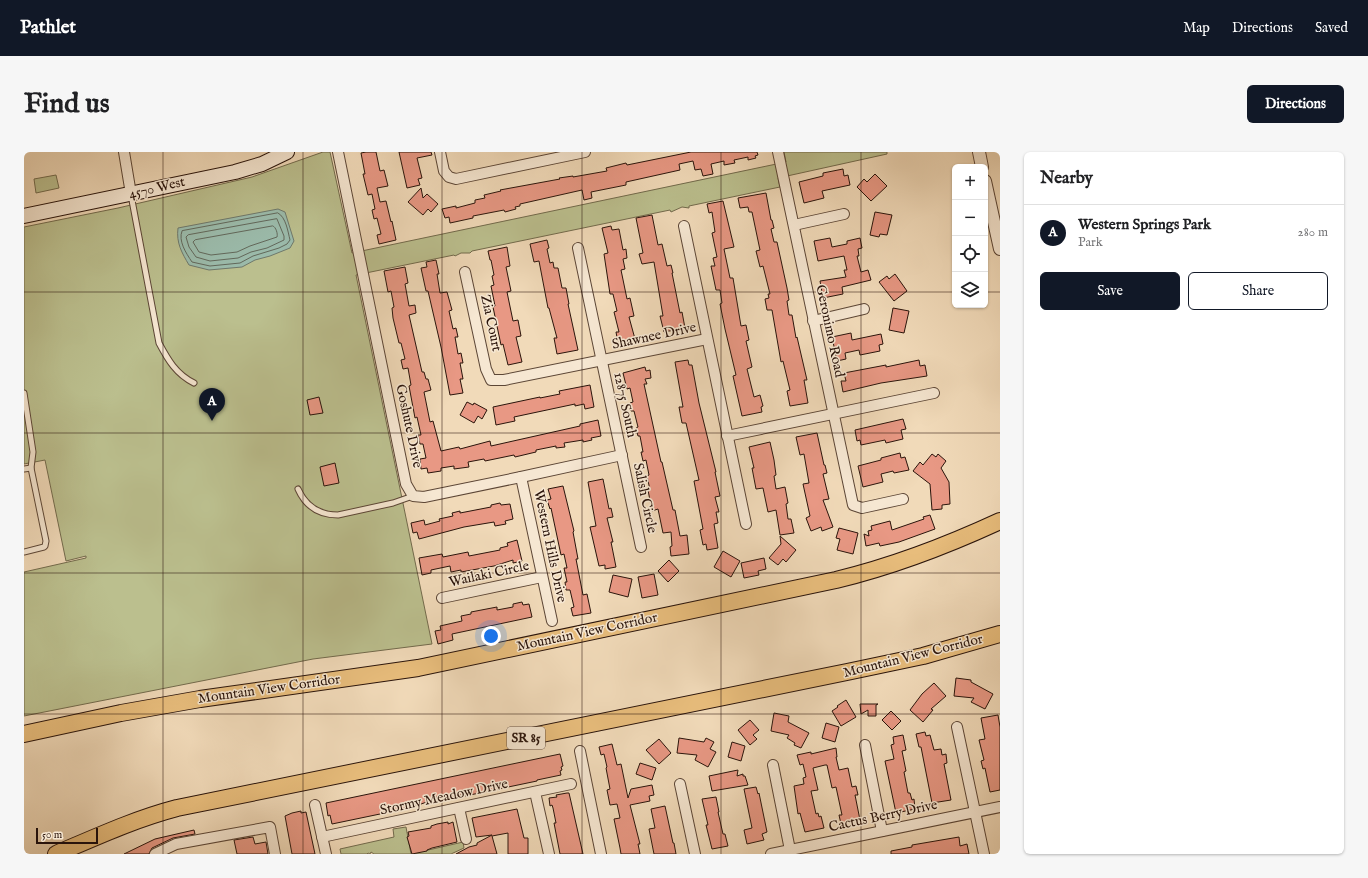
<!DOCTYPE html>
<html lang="en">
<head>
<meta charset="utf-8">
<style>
  :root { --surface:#fff; --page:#f6f6f6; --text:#202124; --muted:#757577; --line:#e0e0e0; --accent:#111827 }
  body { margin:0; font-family:"IM FELL English",serif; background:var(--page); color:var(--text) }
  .controls { position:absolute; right:12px; top:12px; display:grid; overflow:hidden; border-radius:6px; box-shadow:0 1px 3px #0004 }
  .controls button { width:36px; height:36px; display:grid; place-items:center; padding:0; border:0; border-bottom:1px solid var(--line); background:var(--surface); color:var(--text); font:20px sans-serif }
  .scale { position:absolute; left:12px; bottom:10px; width:62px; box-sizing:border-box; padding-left:4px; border:2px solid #2a140b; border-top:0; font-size:11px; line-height:14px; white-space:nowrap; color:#2a140b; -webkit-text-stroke:3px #f6e7d2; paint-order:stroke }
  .you { position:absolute; left:467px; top:484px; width:14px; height:14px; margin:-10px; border:3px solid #fff; border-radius:50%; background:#1a73e8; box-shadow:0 0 0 6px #1a73e833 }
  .badge { display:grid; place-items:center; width:26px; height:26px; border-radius:50%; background:var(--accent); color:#fff; font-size:13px; font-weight:700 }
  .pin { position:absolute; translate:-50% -33px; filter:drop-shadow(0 1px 2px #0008) }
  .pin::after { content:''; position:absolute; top:21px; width:14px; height:12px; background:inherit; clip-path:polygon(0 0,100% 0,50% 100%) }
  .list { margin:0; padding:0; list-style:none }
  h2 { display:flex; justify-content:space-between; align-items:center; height:52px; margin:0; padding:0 16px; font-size:17px }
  h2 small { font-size:13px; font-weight:400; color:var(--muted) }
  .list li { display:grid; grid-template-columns:26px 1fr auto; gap:12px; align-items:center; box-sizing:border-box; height:56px; padding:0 16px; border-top:1px solid var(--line) }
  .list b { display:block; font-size:15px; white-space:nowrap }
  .list p { margin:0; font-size:13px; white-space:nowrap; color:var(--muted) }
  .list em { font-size:13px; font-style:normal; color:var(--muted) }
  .actions { display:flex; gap:8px; padding:12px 16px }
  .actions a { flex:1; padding:9px 0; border:1px solid var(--accent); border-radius:6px; text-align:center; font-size:14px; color:var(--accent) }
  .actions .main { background:var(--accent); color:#fff }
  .icon { flex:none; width:22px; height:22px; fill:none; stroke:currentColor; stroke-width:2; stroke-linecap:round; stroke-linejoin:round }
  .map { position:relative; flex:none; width:976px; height:702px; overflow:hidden; border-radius:6px }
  header { display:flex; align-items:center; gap:24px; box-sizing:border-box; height:56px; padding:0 20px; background:var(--accent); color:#fff }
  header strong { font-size:19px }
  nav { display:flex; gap:22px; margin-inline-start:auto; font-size:14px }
  .intro { display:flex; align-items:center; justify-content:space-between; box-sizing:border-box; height:96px; padding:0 24px }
  h1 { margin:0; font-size:28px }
  .button { padding:10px 18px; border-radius:6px; background:var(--accent); color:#fff; font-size:14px; font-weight:700 }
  main { display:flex; gap:24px; padding:0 24px }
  aside { flex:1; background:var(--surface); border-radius:6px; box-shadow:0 1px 3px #0004 }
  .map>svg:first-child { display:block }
</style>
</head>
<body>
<header>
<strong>Pathlet</strong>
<nav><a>Map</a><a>Directions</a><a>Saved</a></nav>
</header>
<div class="intro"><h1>Find us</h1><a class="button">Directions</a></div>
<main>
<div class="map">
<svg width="976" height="702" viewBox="0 0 976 702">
  <rect width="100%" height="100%" fill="#f1dab9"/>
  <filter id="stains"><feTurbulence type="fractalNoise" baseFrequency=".005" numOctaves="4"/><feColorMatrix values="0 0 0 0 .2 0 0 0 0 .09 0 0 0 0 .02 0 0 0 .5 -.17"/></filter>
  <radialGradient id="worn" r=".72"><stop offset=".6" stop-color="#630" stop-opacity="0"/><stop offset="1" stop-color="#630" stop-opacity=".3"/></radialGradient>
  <g fill="#bbbf8e" stroke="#726a4c">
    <path d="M299 0H306L328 101 762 10 760 0H863V2L754 26 756 35 665 54V56L658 55 647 60 646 58 448 99 446 101H437L431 104 430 103 332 123 408 492 289 507 0 564V420L62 406V404L42 409 21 308 0 312V75L94 56 228 25Z"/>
    <path d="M32 23 35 36 12 41 10 27Z"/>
    <path d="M382 675 387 702 439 690 440 696 427 702H350L347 700 346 702 344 701 343 702H317L316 697 370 685 369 677Z"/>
  </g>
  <path fill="#9bbbab" stroke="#6e786b" d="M254 57 261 60 270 89 266 96 246 104 231 108 218 115 185 118 165 113C158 101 152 91 154 76Z"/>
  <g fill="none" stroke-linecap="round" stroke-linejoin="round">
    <g stroke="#62685b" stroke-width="1">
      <path d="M254 61C262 65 264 80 266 88L263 92 255 96 229 104 216 111 186 114 168 110C162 101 154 89 158 79Z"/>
      <path d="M253 67 260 84V88L243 96 227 100 214 106 186 109 172 105 165 95 162 85 164 83Z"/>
      <path d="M249 74C252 75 254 82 253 85L226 94 213 100 187 103 175 100 169 90 171 88Z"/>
    </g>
  </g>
  <g fill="#e89884" stroke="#2a140b">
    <path d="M342 0H352L356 19 360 18 364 34 353 36 356 50 362 49 367 70 368 69 372 88 355 92 353 83 357 82 353 66 350 67 348 58 351 57 348 42 344 43 339 22H341L337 1Z"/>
    <path d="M375 0H407L408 3 393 6 398 26 394 27 396 33 383 36Z"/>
    <path d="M667 0H733L734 3 731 4 732 6 724 8V5L710 8 711 11 700 13V9L687 12 689 22 679 24 677 17 671 18 669 9 655 12 656 18 602 30V33L567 40 568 46 560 48 558 38 496 52V54L491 55 492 57 481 60 480 58 449 64V66L426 71 425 65 421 66 418 57 432 54V56L451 51V48L461 46 460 43 477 39 476 38 536 27 535 26 549 24V25L583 19 582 16 602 11 603 13Z"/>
    <path d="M819 17 820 24 824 23 826 33 798 39 800 46 780 51 775 30 799 24V21Z"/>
    <path d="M851 22 863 34 847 49 833 35 840 27 843 30Z"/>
    <path d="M397 36 399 46 403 42 414 52 407 60 404 57 399 63 384 50Z"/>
    <path d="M742 41 747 68H748L750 76 747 77 750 90H753L763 136 765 148 763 149 765 163H768L772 186 773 185 783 228H780L784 251 766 254 763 239 766 238 759 209 757 210 748 158H743L741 147 745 146 744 142H746L739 114 736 115 732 99 736 98 728 60H725L724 55 716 56 714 46Z"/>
    <path d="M699 49 710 95 700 97 706 126H709L717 174 722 173 725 188 722 189 728 215 723 217 730 245 736 243 739 254 737 255 738 260 718 264 709 224 712 223 701 177 696 152 698 151 696 138H692L687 114H691L689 106 693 105 688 81 691 80 688 60 685 61 683 52Z"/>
    <path d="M851 60 868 63 863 83 856 82 855 85 846 83Z"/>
    <path d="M628 63 634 93 638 92 643 114 647 113 649 121H648L656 161 658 160 661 176 640 180 636 164H639L630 110 618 112 615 102 619 101 612 66Z"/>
    <path d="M587 74 588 78 595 77 599 98 602 97 603 106 599 107 601 117 597 118 603 147 606 146 610 164 605 165 611 187 594 191 592 180H595L590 160 593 159 589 142H586L580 102 584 101 578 76Z"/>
    <path d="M806 86 808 95 823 92V89L836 86 838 96 834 97 835 104H833L837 120 844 118 847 128 818 135 819 142 799 146 796 129 822 125 820 118H823L820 104 794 109 790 89Z"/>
    <path d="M523 88 525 96 523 97 526 111 529 110 530 116H534L538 136H542L545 152H544L554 198 533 202 530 186H533L525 156H524L515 109 510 110 506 92Z"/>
    <path d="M483 95 486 114 482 115 487 139 483 140 489 169 494 168 497 184 492 185 498 210 484 213 479 192 477 193 469 155 471 154 467 134 470 133 468 124 470 123 467 108H466L464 99Z"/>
    <path d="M412 108 415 122H413L416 141 423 140 428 158 425 159 429 177 432 176 434 185H431L434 202 437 201 439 211H436L439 227H436L439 241 426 243 417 195 404 139H402L397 116 403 115 402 110Z"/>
    <path d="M381 115 384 131 381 132 385 154 391 153 392 161 385 163 398 220H400L402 227H404L407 238 400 240 406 270 409 269 417 299 435 295 436 297 466 289 467 294 556 274V272L574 268 577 284 567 286 568 288 559 290V288L540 291 541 295 532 296V294L512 298V300L491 305 490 303 461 309 460 307 444 310 445 315 430 317V314L417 316V319L404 321 403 316 397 317 396 307 402 306 399 292H396L394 283H397L393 265 391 266 385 234 387 233 384 216 379 217 377 208 381 207 377 191H375L369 166 368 156 370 155 367 139 364 140 360 119Z"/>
    <path d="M871 122 883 139 870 149 855 130 863 124 865 127Z"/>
    <path d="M869 156 885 159 880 181 865 178Z"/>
    <path d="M827 181 828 188 857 182 859 192 855 193 856 199 836 203 835 198 821 201 822 207 813 209 808 185Z"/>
    <path d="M664 208 665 213H668L675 251 692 320H691L696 344 691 345 695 360H692L694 371 690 372 694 396 683 398 682 392 679 393 676 378 679 377 670 329 675 328 662 271H658L655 255H659L651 210Z"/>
    <path d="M895 208 896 214 901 213 903 224 857 231 819 240 817 229H822L820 221 862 213V215Z"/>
    <path d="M621 215 622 219 626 218 627 226 621 227 623 232H620L637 310H638L649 358H651L656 384 663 383 665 402 647 404 646 395 648 394 647 380 639 381 634 357 628 359 624 338H626L623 324 625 323 622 308 619 309 617 300H619L616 284H614L612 276 614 275 610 259H607L606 251 609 250 606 236 603 237 599 221Z"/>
    <path d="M566 233 570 255 561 257 560 252 551 254V252L490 265 491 269 472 273 469 255 516 245V246L536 242 535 239Z"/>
    <path d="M295 245 299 261 286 263 283 248Z"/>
    <path d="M443 250 449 253 450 251 463 258 458 267 454 264 450 271 436 263Z"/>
    <path d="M879 267 882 277 877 278 879 287 862 291 861 288 837 293 836 288 833 289 831 278Z"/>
    <path d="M793 281 800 313H801L803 321 799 322 805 347 799 348 809 375 798 379 797 375 787 379 782 366 786 364 779 332 785 331 780 302 776 303 772 285Z"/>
    <path d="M746 290 750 308 752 323 750 324 752 337 761 335 764 351 762 352 764 367H767L770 381 756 383 752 358 744 360 739 336 732 337 728 316H730L725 295Z"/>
    <path d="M876 301 877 306 881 305 885 318 870 321 869 319 857 322 859 330 839 335 834 314 857 308V306Z"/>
    <path d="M908 302 912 305 914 302 922 309 917 316 925 330 926 352 918 353V357L908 358 906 332 889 319 896 310 899 313Z"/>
    <path d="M311 311 315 331 300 334 296 315Z"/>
    <path d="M579 327 585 357 587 356 589 365 583 366 589 390H587L592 415 581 417V413L575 414 566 375 572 374 564 330Z"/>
    <path d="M539 334 550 379 549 380 554 407H552L559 443 563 442 567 461 549 464 547 456 550 455 546 438H542L541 430H543L540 416H543L540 402 537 403 527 356 526 357 523 348 527 347 524 337Z"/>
    <path d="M476 351 477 353 486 352 489 367 481 369 482 372 471 374 470 370 440 375 395 387 393 380 389 381 387 371 400 368 401 373 416 369 415 367 429 364 428 361 436 359V361L467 355V353Z"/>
    <path d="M906 363 911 377 875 390 856 394 855 391 842 394 840 382 845 384 844 379 848 378 847 374 866 369 868 378 900 367 899 365Z"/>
    <path d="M815 376 834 381 829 402 813 398 816 387 812 386Z"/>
    <path d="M756 384 772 398 762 410 759 407 754 413 745 406 757 392Z"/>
    <path d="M493 388 498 409 489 411V408L470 414 437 420V418L427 420 426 414 407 418V421L398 423 395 406 418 402 419 405 444 400 445 404 476 398V396L484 394 483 391Z"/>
    <path d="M699 399 716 409 707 425 690 415Z"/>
    <path d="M740 406 742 417 734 419 735 423 720 426 717 411Z"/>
    <path d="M645 408 655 419 644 430 634 419Z"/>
    <path d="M630 422 634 443 618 446 614 425Z"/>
    <path d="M589 423 608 427 604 445 585 440Z"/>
    <path d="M498 450 499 453 505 452 508 465 428 482 429 488 414 492 411 479 417 478 416 474 438 469 437 464 447 462V460L473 455V458L489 455V452Z"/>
    <path d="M932 526 947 528V530L969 542 961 557 947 550 950 546 930 544Z"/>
    <path d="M910 531 922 544 907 557 909 558 899 570 886 558 898 542Z"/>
    <path d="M822 548 832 565 817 574 808 559 814 555 813 554Z"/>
    <path d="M836 552H854L852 553V564H844V558L837 562Z"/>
    <path d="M867 559 877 569 868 578 858 568Z"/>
    <path d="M750 561 765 564 764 570 785 581 777 596 770 593 771 591 763 586 765 583 747 579Z"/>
    <path d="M974 563 976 575V638L966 640 961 616 959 617 957 609 960 608 955 588 961 587 957 566Z"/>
    <path d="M726 568 735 578 729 583 733 587 726 593 714 578Z"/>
    <path d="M802 571 815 575 811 590 798 586Z"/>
    <path d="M901 580 902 584 906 583 910 598 917 597 918 603 922 602 923 611 920 612 927 648 908 651 897 595H895L892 582Z"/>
    <path d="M879 583 882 598 878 599 882 619 880 620 884 641H886L888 648 890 647 891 657 872 661 861 609 870 607 867 593 870 592 869 585Z"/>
    <path d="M655 586 680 590 682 586 690 590 686 597 692 600 684 615 671 608 673 603 653 601Z"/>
    <path d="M635 587 647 601 635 612 622 598Z"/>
    <path d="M708 590 721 594 717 609 704 605Z"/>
    <path d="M588 592 593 613 597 612 604 646 607 637 628 633 630 643 625 644 626 649 606 653 616 692H614L616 702H597L596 696 590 667 596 666 593 652 586 653 583 638 586 637 582 616 583 615 580 602 577 603 575 595Z"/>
    <path d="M812 596 813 605H812L815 618 824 616 828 635 832 634 834 643H831L836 668 817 672 815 663H818L812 635 808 636 803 613H801L789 616 794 638 787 639 792 662 794 661 795 665 797 664 800 676 781 680 776 661 774 662 770 634 780 632 779 626 782 625 779 612 776 613 773 603 787 600V602Z"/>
    <path d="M536 602 539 614 537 615 538 618 536 619 537 623 513 628V629L441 644V642L417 648 416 644 402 648 403 650 397 652 380 656V657L308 672 306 663 304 664 302 651Z"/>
    <path d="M616 611 632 616 628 628 612 622Z"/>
    <path d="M714 618 713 624 719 622V624H721L724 633 688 639 685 624Z"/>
    <path d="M732 635 734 642 735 641 743 680 738 682 740 688 723 692 720 678 728 676 720 637Z"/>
    <path d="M543 641H545L559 702H536L530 671H532L529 656 528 653 526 654 525 646 533 645 532 643Z"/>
    <path d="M692 645 695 660H694L699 682H701L704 694 688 697 682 673H684L678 647Z"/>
    <path d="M641 654 649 691H650L652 702H630L625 677 631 676 627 657Z"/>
    <path d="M493 657 500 686H504V702H484V681L468 684 473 702H432L445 695 453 693V691L468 683 452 685 448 666Z"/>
    <path d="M277 659V661L282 660 291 702H268L261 664 268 661Z"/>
    <path d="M424 670V672L429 670 433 690 408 696 403 698V699L388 702 383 685 385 684 384 680 407 676V674L413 672Z"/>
    <path d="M170 678 171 682 149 686 128 696 125 702H100L131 687Z"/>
    <path d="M229 685 231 692 242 690 244 702H213L210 688Z"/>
    <path d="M935 685 936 694 943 692 945 702H867V699L888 695V693Z"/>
  </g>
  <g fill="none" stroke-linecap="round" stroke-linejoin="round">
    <g stroke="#5c4636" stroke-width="7">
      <g id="service">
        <path d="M107 43 135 191C144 208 152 222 170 231"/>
        <path d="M0 241 9 300 7 316 22 389 21 394 20 395 0 400"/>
        <path d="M0 317 7 316"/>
        <path d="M274 337C282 355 295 363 314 363L369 351 389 344"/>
      </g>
    </g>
    <g stroke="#5c4636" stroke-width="12">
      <g id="minor">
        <path d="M100 0 107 42"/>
        <path d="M314 0 382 332 389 344 400 345 497 325 598 303"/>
        <path d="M416 0 420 19 425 25 432 27 561 0"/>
        <path d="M754 0 829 353 838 356 879 347"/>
        <path d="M770 73 820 62"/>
        <path d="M660 74 722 372"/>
        <path d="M554 96 617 395"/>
        <path d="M441 120 462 217 467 228H480L683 187"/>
        <path d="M789 169 840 157"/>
        <path d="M703 284 910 241"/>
        <path d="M497 325 528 469"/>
        <path d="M418 446 518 425"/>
        <path d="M933 575 960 702"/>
        <path d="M841 593 858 679"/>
        <path d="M556 599 577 702"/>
        <path d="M749 613 766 698"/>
        <path d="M656 632 671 702"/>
        <path d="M511 640 525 702"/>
        <path d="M291 653 302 702"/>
        <path d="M435 656 442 687"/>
        <path d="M298 685 547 632"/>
        <path d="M131 702 152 692 246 675 251 702"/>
        <path d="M747 702 976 655"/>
      </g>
    </g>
    <g stroke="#5c4636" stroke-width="14">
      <g id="tertiary">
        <path d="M955 0 958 15"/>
        <path d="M961 29 976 97"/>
      </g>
    </g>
    <g stroke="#2a140b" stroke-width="16">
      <path id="secondary" d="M0 64 211 20 238 12 263 0"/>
    </g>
    <g stroke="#2a140b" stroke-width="18">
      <g id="trunk">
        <path d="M0 582 97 561 176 547 394 516 812 428C870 414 922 394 976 369"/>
        <path d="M32 702C72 685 111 667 153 656L823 520 899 504 976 482"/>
      </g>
    </g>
    <use href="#service" stroke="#f6e7d2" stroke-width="5"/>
    <use href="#minor" stroke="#f6e7d2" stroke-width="10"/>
    <use href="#tertiary" stroke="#f6e7d2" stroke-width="12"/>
    <use href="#secondary" stroke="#f6e7d2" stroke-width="14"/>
    <use href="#trunk" stroke="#e8bd7c" stroke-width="16"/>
  </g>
  <path fill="none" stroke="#2a140b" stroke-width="1" stroke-opacity="0.55" d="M139 0V702M279 0V702M418 0V702M558 0V702M697 0V702M837 0V702M0 140H931M961 140H976M0 281H976M0 421H976M0 562H976"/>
  <g text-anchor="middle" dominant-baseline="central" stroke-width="3" stroke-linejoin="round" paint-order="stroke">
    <rect fill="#f6e7d2" stroke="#675347" stroke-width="1" x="483" y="575" width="38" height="22" rx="3"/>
    <g font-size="13" font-weight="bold" fill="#2a140b">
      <text x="502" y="586">SR 85</text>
    </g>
    <g font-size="14" fill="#2a140b" stroke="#f6e7d2">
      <text transform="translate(133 36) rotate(-13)">4570 West</text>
      <text transform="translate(467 171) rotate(78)">Zia Court</text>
      <text transform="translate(806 179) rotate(78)">Geronimo Road</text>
      <text transform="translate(630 184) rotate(-12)">Shawnee Drive</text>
      <text transform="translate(601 253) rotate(78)">12875 South</text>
      <text transform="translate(385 274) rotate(78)">Goshute Drive</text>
      <text transform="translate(621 346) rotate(78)">Salish Circle</text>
      <text transform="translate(526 394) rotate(78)">Western Hills Drive</text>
      <text transform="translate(465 422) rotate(-12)">Wailaki Circle</text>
      <text transform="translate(563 480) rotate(-12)">Mountain View Corridor</text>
      <text transform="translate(889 504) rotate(-14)">Mountain View Corridor</text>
      <text transform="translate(245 537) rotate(-8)">Mountain View Corridor</text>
      <text transform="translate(420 645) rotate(-12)">Stormy Meadow Drive</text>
      <text transform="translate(859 664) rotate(-12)">Cactus Berry Drive</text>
    </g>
  </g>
  <rect width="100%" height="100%" filter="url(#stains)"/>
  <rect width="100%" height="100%" fill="url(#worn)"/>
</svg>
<div class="controls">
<button>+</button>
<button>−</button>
<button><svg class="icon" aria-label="locate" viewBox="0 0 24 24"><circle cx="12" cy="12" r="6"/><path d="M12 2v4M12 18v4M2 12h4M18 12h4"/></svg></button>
<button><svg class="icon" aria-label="layers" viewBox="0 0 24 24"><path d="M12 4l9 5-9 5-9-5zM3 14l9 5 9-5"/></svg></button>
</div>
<div class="scale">50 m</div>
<div class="you"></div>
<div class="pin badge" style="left:188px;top:269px">A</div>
</div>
<aside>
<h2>Nearby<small></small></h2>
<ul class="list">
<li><span class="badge">A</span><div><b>Western Springs Park</b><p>Park</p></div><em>280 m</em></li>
</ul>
<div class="actions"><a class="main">Save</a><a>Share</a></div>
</aside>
</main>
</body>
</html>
